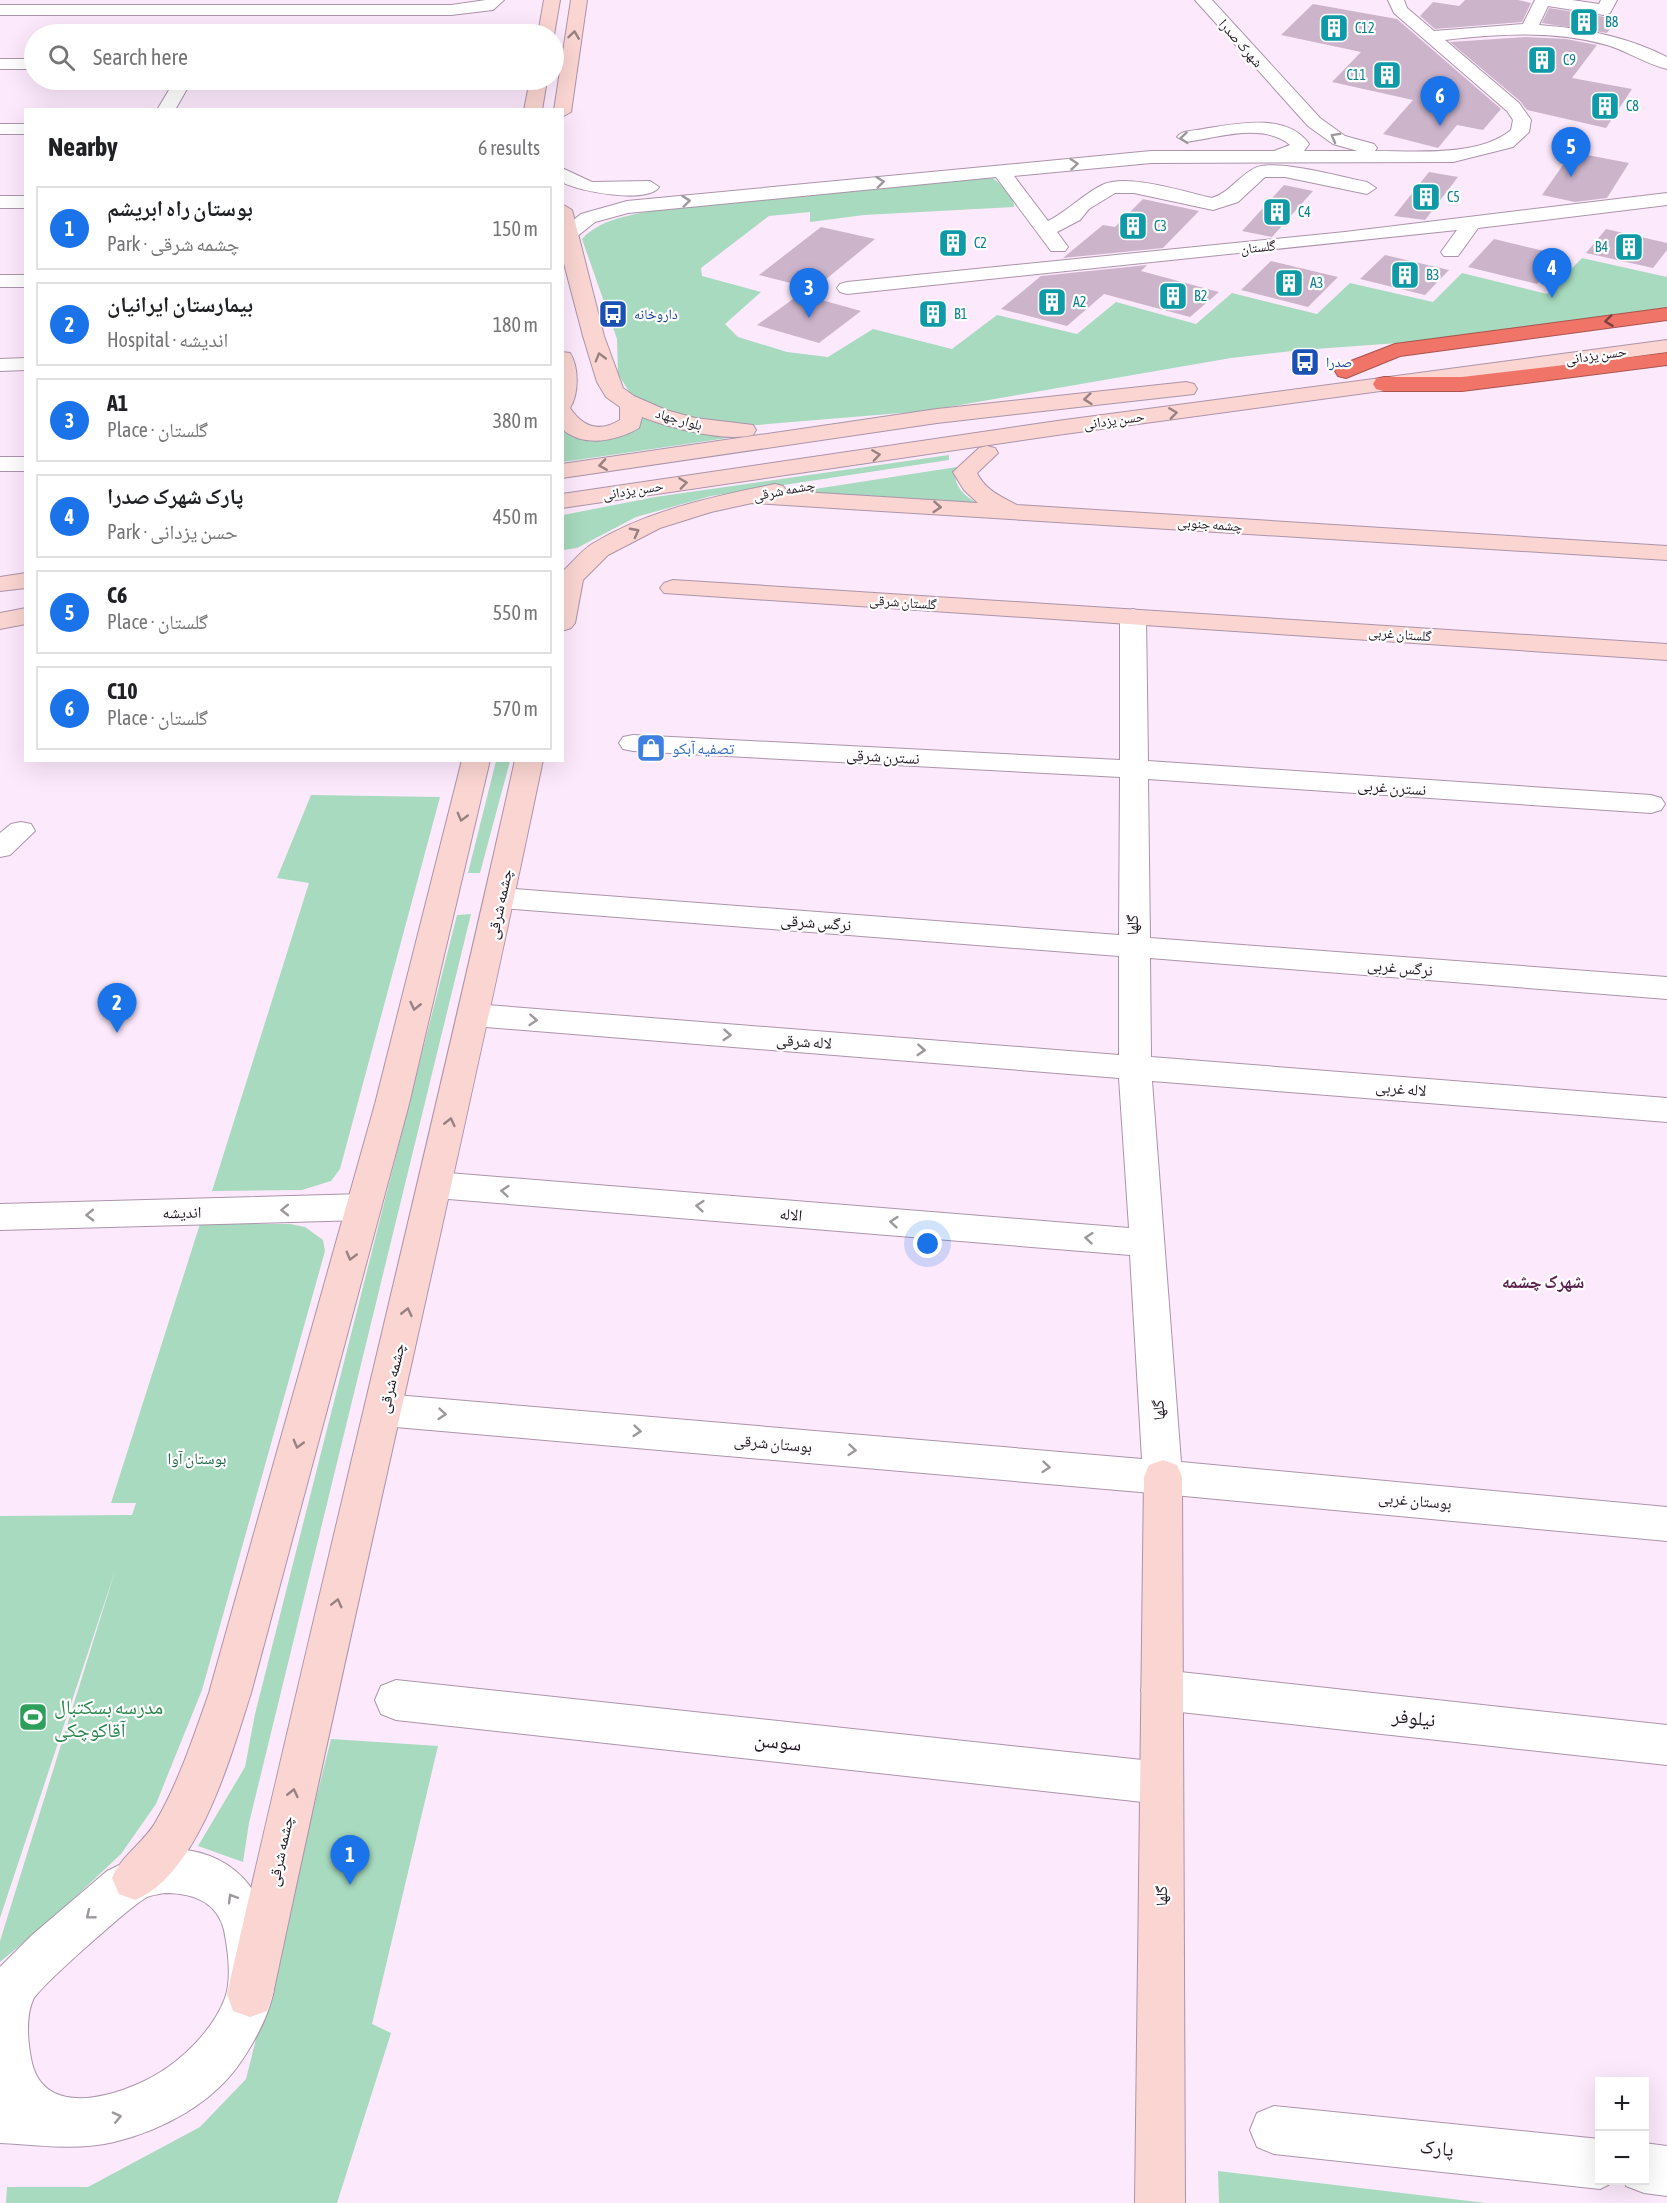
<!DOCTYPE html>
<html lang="en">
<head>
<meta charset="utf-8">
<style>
  :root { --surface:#fff; --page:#f6f6f6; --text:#202124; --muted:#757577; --line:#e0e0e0; --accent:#1a73e8 }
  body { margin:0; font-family:"Asap Condensed","Noto Naskh Arabic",sans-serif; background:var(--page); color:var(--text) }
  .controls { position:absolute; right:18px; bottom:18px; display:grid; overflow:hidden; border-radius:0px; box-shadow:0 6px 24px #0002 }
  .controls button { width:54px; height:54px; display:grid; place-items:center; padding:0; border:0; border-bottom:2px solid var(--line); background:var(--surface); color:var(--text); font:30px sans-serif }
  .you { position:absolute; left:928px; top:1244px; width:21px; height:21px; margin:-15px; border:4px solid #fff; border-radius:50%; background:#1a73e8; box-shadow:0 0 0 9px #1a73e833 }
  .badge { display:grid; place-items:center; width:39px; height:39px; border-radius:50%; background:var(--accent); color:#fff; font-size:20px; font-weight:700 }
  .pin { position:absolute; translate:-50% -50px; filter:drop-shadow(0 2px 3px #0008) }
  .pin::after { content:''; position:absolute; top:32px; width:21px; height:18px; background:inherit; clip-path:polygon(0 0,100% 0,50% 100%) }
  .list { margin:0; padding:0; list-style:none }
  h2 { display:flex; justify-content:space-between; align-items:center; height:78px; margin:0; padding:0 24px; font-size:26px }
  h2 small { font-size:20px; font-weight:400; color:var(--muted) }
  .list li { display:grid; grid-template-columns:39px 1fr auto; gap:18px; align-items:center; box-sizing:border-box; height:84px; margin:0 12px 12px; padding:0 12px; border:2px solid var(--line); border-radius:0px }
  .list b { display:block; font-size:22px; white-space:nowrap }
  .list p { margin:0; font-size:20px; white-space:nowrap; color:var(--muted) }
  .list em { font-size:20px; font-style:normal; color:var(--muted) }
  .icon { flex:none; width:33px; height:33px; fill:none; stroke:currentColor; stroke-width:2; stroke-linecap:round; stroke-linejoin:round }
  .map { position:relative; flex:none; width:1667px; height:2203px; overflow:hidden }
  .search { position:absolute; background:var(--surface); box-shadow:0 6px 24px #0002; left:24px; top:24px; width:540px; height:66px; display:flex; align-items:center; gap:15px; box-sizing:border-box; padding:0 21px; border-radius:33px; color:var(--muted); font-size:22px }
  .panel { position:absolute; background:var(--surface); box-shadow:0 6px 24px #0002; left:24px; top:108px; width:540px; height:654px; border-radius:0px }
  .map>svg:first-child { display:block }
</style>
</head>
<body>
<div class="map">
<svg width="1667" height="2203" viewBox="0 0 1667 2203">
  <rect width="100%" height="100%" fill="#fde9fc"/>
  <g fill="#a7dabe">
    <path d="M991 177C1001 184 1014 195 1014 207L864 215 810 222V212L769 216 701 268 702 276 761 292 725 324 738 337 787 352 828 357 873 329 952 349 997 315 1077 334 1116 302 1196 324 1232 293 1317 314 1350 283 1433 302 1462 273 1547 294 1582 258 1667 277V308L1426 341 1301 350 1231 358 925 411 745 426 680 416 640 400 630 393 618 374 617 339 582 239C600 220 626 216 651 211Z"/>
    <path d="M641 412 727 433 755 434 563 462 562 428 633 429 641 422Z"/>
    <path d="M949 455V460L711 496 636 517 577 548 563 550V515L655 497Z"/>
    <path d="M957 467C950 486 967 498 981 505L776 495Z"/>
    <path d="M496 761H510L480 873H468Z"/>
    <path d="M311 795 440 797 340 1169 331 1181 302 1190 212 1191 309 883 277 878Z"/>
    <path d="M471 914 249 1823 243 1862 198 1846 245 1767 255 1714 457 915Z"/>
    <path d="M200 1224H290L305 1227 323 1240 325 1251 202 1690 156 1804 121 1854 54 1917 0 1962V1941L116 1568 0 1918V1516L132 1515 136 1503H111Z"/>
    <path d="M331 1739 438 1746 372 2024 391 2033 337 2203H6L7 2187H88L200 2127 246 2079Z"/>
    <path d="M1218 2171 1486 2203H1219Z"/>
  </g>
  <g fill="#ccb4cb">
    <path d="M1465 0H1518L1531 3 1522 22 1435 29 1420 16 1433 2 1459 6Z"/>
    <path d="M1313 4 1397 19 1501 109 1483 130 1457 125 1438 148 1383 134 1413 100 1332 82 1361 52 1281 35Z"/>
    <path d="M1549 8 1605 17 1617 19 1607 33 1542 23Z"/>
    <path d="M1526 37 1566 39 1597 45 1572 78 1632 89 1606 128 1527 110 1520 101 1450 42Z"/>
    <path d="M1572 152 1629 163 1607 198 1575 202 1542 195Z"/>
    <path d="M1429 172 1458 177 1425 220 1394 216Z"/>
    <path d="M1284 185 1313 191 1272 237 1242 231Z"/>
    <path d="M1143 199 1199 211 1163 248 1063 258 1103 225 1115 227Z"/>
    <path d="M821 227 875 239 814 289 759 275Z"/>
    <path d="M1606 229 1667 243V250L1653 268 1586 253Z"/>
    <path d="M1494 239 1561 255 1537 284 1468 267Z"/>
    <path d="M1385 255 1449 270 1425 295 1360 279Z"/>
    <path d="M1271 261 1338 277 1308 307 1241 290Z"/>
    <path d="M1147 265 1141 271 1219 292 1190 317 1104 294 1067 326 1001 309 1041 276Z"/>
    <path d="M800 294 861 311 819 343 757 325Z"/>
  </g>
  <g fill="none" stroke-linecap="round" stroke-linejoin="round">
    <g stroke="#ab94aa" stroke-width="2">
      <g id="street">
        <path d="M486 0H504L493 10 451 15H0V5H451Z"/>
        <path d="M1195 0H1212L1320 118 1345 136 1374 144 1377 148 1375 151C1416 151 1479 157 1511 130L1513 120 1507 111 1394 13 1388 0H1404L1407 8 1434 31 1523 24 1535 0H1572L1599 4 1601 0H1617L1610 13 1604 15 1548 6 1539 25C1583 28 1628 37 1667 57V69C1646 64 1627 51 1607 45 1553 30 1499 34 1445 40L1519 103 1531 120 1529 132 1513 147 1453 162 1151 163 1014 176 1048 221C1068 211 1082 195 1102 185 1128 173 1184 192 1212 198 1230 192 1237 178 1253 169 1272 157 1344 178 1367 182L1376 188 1367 194 1285 177H1265L1238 202 1213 210 1134 193H1115L1089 209 1080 220 1057 232 1068 247 1065 251H1051L996 177 628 213 595 222 575 238 562 239V229L581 214 627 201 1151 151H1274L1290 145C1263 122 1217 138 1186 142L1177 137C1182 130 1194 131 1203 129 1235 124 1287 112 1309 144L1304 151H1358L1333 144 1308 126Z"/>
        <rect x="0" y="59" width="34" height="10"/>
        <path d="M175 80H192L175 110H157Z"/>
        <rect x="0" y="124" width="26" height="10"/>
        <path d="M562 168 592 182 650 181 659 187C648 204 579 192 562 182Z"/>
        <path d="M1667 193V205L1478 228 1458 256H1444L1441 252 1457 230 847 294 840 292 837 288 840 284 847 282 1345 232Z"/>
        <rect x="0" y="196" width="26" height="12"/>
        <rect x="0" y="275" width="26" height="12"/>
        <path d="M26 358V370L0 371V359Z"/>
        <rect x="0" y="457" width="26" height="14"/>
        <path d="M1133 609 1142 612 1146 617 1148 761 1651 795 1661 798 1665 804 1661 810 1651 813 1148 779 1150 938 1667 977V999L1150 958 1151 1057 1667 1098V1122L1152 1081 1181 1462 1667 1507V1541L1163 1494 384 1426 371 1421 365 1410 371 1399 384 1394 1142 1459 1130 1255 436 1198 424 1194 419 1185 424 1176 436 1172 1129 1228 1119 1078 474 1026 463 1023 458 1015 463 1007 474 1004 1119 1055V956L501 908 490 905 486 898 490 891 501 888 1119 935 1120 777 633 751 623 749 619 743 623 737 633 735 1120 760V617L1124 612Z"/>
        <path d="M21 822 31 824 35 831 10 855 0 857V833L11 824Z"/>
        <path d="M364 1194 376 1198 381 1207 376 1216 364 1220 0 1230V1204Z"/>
        <path d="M1162 1670 1667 1725V1765L1162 1710 1147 1704 1141 1690 1147 1676Z"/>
        <path d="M396 1680 1161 1762 1176 1768 1183 1783 1176 1798 1161 1804 396 1720 381 1714 375 1700 381 1686Z"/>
        <path d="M165 1849C232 1847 270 1892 273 1957 274 1969 276 1982 273 1994 268 2016 255 2041 242 2060 214 2103 163 2130 114 2142 77 2151 38 2145 0 2143V1967L32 1935 107 1871 144 1853ZM165 1893C191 1893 217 1901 224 1930 228 1950 232 1979 225 1998 215 2025 191 2051 168 2067 135 2091 47 2125 32 2063 28 2045 25 2018 33 2000 38 1988 133 1904 147 1897 152 1895 159 1894 165 1893Z"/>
        <path d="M1274 2106 1600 2139V2180H1618L1600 2189 1274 2154 1257 2147 1250 2130 1257 2113Z"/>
        <path d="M1644 2143 1667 2146V2196L1644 2193 1626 2186 1624 2180H1644Z"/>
      </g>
    </g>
    <g stroke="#ab94aa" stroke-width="2">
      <g id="secondary">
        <path d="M544 0H560L554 35 538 34Z"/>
        <path d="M571 0H587L571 112 562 117V110H554Z"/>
        <path d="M530 80H547L542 110H524Z"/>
        <path d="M562 204 572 210 604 336 623 388 634 396 666 410 695 418 753 425 756 430 753 435C723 442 671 428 642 417L639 428C617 441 583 448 562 429V352L570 353C579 367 579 394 570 408 583 427 599 433 620 420V407L606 397 597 382 583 336 562 256Z"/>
        <path d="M1667 340V352L1057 435 562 508V494L1057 421Z"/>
        <path d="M1186 382 1194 384 1197 389 1194 394 937 423 562 478V464L937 409Z"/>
        <path d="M987 446 995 448 998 453 977 473C985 490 1002 497 1017 505L1667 546V560L752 503 711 512 660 528 608 555 583 580 575 623 571 628 562 631V572C572 563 581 551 592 544 648 510 712 497 775 484L783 486 787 491 978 503 964 490 953 472 979 448Z"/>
        <path d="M26 573V588L0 591V577Z"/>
        <path d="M673 580 1667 644V660L664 593 660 588 664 583Z"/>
        <path d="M26 608V624L0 629V613Z"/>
        <path d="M462 760H490L409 1104 251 1693C231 1755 199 1874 135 1900L119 1894 112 1878C122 1855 143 1843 155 1823 179 1782 193 1738 209 1693L375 1104Z"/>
        <path d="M515 760H543C457 1173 360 1582 273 1994L267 2011 250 2017 233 2011 227 1994C320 1582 423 1173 515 760Z"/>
        <path d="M1163 1460 1177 1465 1182 1477 1185 2203H1135L1144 1477 1149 1465Z"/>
      </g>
    </g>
    <g stroke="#a8544f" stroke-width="2">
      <g id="highway">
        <path d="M1667 308V320L1400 356 1346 378 1338 376 1335 371 1338 366 1395 344Z"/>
        <path d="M1667 353V365L1462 391H1384L1376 389 1373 384 1376 379 1384 377H1462Z"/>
      </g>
    </g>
    <use href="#street" fill="#fff" fill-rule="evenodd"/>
    <use href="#secondary" fill="#fad5d1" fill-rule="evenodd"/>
    <use href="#highway" fill="#f07467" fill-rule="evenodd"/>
  </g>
  <defs><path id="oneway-chevron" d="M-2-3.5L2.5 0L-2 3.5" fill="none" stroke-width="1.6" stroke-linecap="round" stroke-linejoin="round" transform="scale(1.5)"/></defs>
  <g stroke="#998082">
    <use href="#oneway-chevron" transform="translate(574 35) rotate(-82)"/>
    <use href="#oneway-chevron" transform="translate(600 357) rotate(-106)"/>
    <use href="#oneway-chevron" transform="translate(1088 399) rotate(174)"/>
    <use href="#oneway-chevron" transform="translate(1173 413) rotate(-8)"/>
    <use href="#oneway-chevron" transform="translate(876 455) rotate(-8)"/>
    <use href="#oneway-chevron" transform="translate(603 465) rotate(171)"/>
    <use href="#oneway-chevron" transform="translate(683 483) rotate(-8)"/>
    <use href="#oneway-chevron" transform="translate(937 507) rotate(4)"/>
    <use href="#oneway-chevron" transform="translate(635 532) rotate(-28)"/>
    <use href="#oneway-chevron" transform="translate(462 817) rotate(105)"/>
    <use href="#oneway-chevron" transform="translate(415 1006) rotate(103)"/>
    <use href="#oneway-chevron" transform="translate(450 1122) rotate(-77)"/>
    <use href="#oneway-chevron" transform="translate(351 1256) rotate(105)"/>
    <use href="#oneway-chevron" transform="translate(407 1312) rotate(-77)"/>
    <use href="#oneway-chevron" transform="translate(298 1444) rotate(105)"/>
    <use href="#oneway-chevron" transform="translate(337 1603) rotate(-76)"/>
    <use href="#oneway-chevron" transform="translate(293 1793) rotate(-77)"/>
  </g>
  <g stroke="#9c989c">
    <use href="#oneway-chevron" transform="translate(1335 137) rotate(-151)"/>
    <use href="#oneway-chevron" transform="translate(1184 138) rotate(175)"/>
    <use href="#oneway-chevron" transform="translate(1074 164) rotate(-5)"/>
    <use href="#oneway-chevron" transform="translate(880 182) rotate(-6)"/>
    <use href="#oneway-chevron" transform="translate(686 201) rotate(-6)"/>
    <use href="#oneway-chevron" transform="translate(533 1020) rotate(4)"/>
    <use href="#oneway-chevron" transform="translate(727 1035) rotate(4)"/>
    <use href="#oneway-chevron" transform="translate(921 1050) rotate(4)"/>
    <use href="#oneway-chevron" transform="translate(505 1191) rotate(-175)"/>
    <use href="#oneway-chevron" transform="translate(700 1206) rotate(-175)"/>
    <use href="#oneway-chevron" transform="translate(285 1210) rotate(179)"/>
    <use href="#oneway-chevron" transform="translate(90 1215) rotate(179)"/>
    <use href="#oneway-chevron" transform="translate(894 1222) rotate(-175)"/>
    <use href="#oneway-chevron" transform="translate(1089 1238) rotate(-175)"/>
    <use href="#oneway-chevron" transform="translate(442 1414) rotate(5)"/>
    <use href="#oneway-chevron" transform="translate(637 1431) rotate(5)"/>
    <use href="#oneway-chevron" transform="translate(852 1450) rotate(5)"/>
    <use href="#oneway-chevron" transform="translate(1046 1467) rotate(5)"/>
    <use href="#oneway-chevron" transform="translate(232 1898) rotate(-121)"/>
    <use href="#oneway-chevron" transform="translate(90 1915) rotate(141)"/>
    <use href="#oneway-chevron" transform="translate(117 2117) rotate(-13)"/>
  </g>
  <use stroke="#7f4241" href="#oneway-chevron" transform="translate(1609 321) rotate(173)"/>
  <defs>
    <g id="building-square" transform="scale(1.5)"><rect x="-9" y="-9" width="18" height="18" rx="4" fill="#0f9aa8" stroke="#fdfdfd"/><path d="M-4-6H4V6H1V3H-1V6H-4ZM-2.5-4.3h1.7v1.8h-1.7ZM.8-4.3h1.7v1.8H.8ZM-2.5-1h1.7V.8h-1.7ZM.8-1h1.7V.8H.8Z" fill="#fff"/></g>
    <g id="bus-square" transform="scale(1.5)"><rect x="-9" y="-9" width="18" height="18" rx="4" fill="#1a4fb4" stroke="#fdfdfd"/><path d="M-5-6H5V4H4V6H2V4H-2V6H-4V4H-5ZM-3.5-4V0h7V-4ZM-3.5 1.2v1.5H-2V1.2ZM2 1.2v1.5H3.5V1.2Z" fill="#fff"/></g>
    <g id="shop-square" transform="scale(1.5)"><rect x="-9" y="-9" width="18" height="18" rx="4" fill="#3f7fe0" stroke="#fdfdfd"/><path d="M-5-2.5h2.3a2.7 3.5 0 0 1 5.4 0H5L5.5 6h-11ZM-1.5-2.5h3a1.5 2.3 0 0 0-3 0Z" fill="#fff"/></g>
    <g id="stadium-square" transform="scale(1.5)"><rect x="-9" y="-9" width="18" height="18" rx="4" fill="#2e9e5b" stroke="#fdfdfd"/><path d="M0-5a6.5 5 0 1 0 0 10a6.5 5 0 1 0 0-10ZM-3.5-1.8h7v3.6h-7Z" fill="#fff"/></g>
  </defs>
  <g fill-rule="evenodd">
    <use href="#building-square" x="1584" y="22"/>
    <use href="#building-square" x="1334" y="28"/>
    <use href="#building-square" x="1542" y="60"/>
    <use href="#building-square" x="1387" y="75"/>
    <use href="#building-square" x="1605" y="106"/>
    <use href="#building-square" x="1426" y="197"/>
    <use href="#building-square" x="1277" y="212"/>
    <use href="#building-square" x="1133" y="226"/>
    <use href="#building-square" x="953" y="243"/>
    <use href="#building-square" x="1629" y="247"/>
    <use href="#building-square" x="1405" y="275"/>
    <use href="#building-square" x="1289" y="283"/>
    <use href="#building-square" x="1173" y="296"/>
    <use href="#building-square" x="1052" y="302"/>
    <use href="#bus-square" x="613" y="314"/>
    <use href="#building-square" x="933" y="314"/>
    <use href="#bus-square" x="1305" y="362"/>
    <use href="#shop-square" x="651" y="748"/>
    <use href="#stadium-square" x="33" y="1717"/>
  </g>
  <g text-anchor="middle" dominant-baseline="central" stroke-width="4.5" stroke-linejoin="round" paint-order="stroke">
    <g font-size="14" fill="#0d838f" stroke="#fdfdfd" text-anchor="start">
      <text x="1605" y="22">B8</text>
      <text x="1355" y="28">C12</text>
      <text x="1563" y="60">C9</text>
      <text x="1366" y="75" text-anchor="end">C11</text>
      <text x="1626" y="106">C8</text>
      <text x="1447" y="197">C5</text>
      <text x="1298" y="212">C4</text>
      <text x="1154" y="226">C3</text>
      <text x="974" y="243">C2</text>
      <text x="1608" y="247" text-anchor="end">B4</text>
      <text x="1426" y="275">B3</text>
      <text x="1310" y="283">A3</text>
      <text x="1194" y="296">B2</text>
      <text x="1073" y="302">A2</text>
      <text x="954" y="314">B1</text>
    </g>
    <g font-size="14" fill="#221922" stroke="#fdfdfd">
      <text transform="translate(1241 43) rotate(49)">شهرک صدرا</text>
      <text transform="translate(1258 247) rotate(-6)">گلستان</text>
      <text transform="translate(1596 355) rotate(-8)">حسن یزدانی</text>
      <text transform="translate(679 419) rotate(16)">بلوار جهاد</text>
      <text transform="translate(1114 420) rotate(-8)">حسن یزدانی</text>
      <text transform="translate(633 490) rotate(-9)">حسن یزدانی</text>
      <text transform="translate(784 490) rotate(-11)">چشمه شرقی</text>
      <text transform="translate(1210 524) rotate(4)">چشمه جنوبی</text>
      <text transform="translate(903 602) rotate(4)">گلستان شرقی</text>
      <text transform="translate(1400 634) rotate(4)">گلستان غربی</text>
    </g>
    <g font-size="14" fill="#164399" stroke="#fdfdfd" text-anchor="start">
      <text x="634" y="314">داروخانه</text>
      <text x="1326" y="362">صدرا</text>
    </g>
    <g font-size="16" fill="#366cbe" stroke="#fdfdfd" text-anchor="start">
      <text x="672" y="748">تصفیه آبکو</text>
    </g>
    <g font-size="16" fill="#221922" stroke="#fdfdfd">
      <text transform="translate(883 756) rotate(3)">نسترن شرقی</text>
      <text transform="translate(1392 787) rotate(4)">نسترن غربی</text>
      <text transform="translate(499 904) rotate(-78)">چشمه شرقی</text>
      <text transform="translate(816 922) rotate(4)">نرگس شرقی</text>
      <text transform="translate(1132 925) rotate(-90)">گلها</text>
      <text transform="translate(1400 967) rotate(5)">نرگس غربی</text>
      <text transform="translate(804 1041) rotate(4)">لاله شرقی</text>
      <text transform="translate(1401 1088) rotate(5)">لاله غربی</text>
      <text transform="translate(182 1212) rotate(-1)">اندیشه</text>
      <text transform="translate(791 1214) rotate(5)">الاله</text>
      <text transform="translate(391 1378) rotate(-77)">چشمه شرقی</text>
      <text transform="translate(1158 1410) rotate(-94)">گلها</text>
      <text transform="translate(773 1443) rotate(5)">بوستان شرقی</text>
      <text transform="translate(1415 1500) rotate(5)">بوستان غربی</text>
      <text transform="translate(280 1851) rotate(-78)">چشمه شرقی</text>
      <text transform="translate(1161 1896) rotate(-90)">گلها</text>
    </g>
    <g font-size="16" fill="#1c6748" stroke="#fdfdfd">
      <text x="197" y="1458">بوستان آوا</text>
    </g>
    <g font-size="18" font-weight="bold" fill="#5a224c" stroke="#fdfdfd">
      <text x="1543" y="1281">شهرک چشمه</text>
    </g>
    <g font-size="20" fill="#27864d" stroke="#fdfdfd" text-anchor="start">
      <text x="54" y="1706">مدرسه بسکتبال<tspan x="54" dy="23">آقاکوچکی</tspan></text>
    </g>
    <g font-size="20" fill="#221922" stroke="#fdfdfd">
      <text transform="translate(1414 1717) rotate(6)">نیلوفر</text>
      <text transform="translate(778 1741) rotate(6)">سوسن</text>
      <text transform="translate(1437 2147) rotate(6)">پارک</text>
    </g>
  </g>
</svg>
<div class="controls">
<button>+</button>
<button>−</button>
</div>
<div class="you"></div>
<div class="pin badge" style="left:350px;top:1885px">1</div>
<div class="pin badge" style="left:117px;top:1033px">2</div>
<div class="pin badge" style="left:809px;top:318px">3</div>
<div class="pin badge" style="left:1552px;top:298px">4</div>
<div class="pin badge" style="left:1571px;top:177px">5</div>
<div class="pin badge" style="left:1440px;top:126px">6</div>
<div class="search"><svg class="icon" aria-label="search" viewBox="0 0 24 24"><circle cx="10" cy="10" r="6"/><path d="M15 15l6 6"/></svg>Search here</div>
<section class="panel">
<h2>Nearby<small>6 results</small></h2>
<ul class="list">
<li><span class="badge">1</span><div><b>بوستان راه ابریشم</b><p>Park · چشمه شرقی</p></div><em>150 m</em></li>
<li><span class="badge">2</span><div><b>بیمارستان ایرانیان</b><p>Hospital · اندیشه</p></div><em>180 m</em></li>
<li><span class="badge">3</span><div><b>A1</b><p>Place · گلستان</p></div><em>380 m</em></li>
<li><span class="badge">4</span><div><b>پارک شهرک صدرا</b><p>Park · حسن یزدانی</p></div><em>450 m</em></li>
<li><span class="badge">5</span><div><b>C6</b><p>Place · گلستان</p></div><em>550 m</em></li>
<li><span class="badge">6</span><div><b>C10</b><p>Place · گلستان</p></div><em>570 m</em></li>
</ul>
</section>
</div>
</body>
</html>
